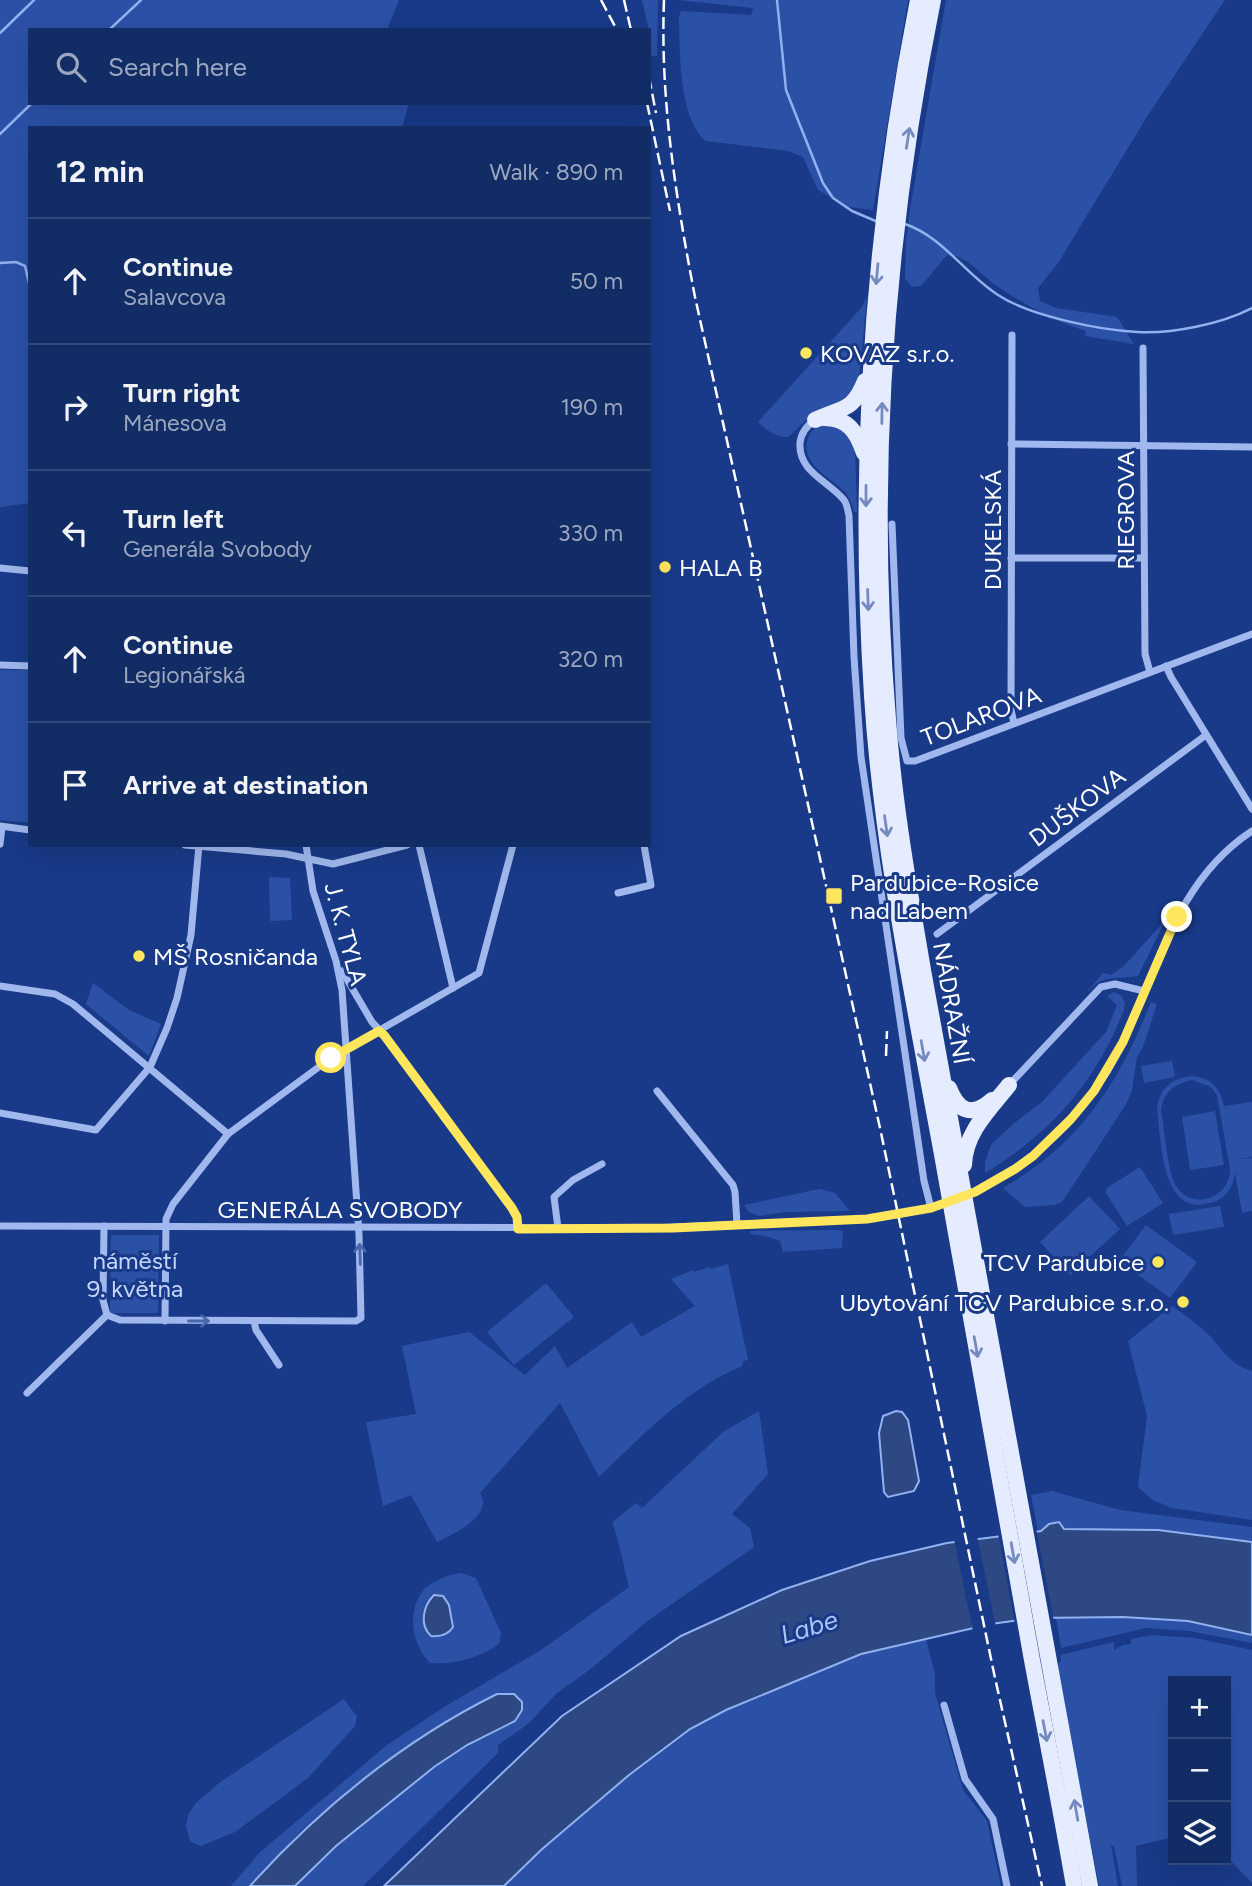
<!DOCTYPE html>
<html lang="en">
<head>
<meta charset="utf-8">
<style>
  :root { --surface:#122c66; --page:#1b346c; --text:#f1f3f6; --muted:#9ca7bf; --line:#31487a }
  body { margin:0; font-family:Figtree,sans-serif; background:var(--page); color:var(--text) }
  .controls { position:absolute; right:21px; bottom:21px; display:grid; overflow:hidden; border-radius:0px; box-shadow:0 7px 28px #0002 }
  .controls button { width:63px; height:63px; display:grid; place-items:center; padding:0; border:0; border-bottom:2px solid var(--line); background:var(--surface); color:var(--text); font:35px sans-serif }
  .stop { position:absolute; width:21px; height:21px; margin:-16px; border:5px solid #ffe65c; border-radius:50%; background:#fff }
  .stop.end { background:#ffe65c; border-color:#fff; box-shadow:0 2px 7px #0008 }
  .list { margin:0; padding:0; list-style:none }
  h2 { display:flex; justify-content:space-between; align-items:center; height:91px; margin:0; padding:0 28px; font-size:30px }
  h2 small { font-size:23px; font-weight:400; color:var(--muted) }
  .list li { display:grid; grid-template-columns:46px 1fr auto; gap:21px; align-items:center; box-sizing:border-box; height:126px; padding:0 28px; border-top:2px solid var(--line) }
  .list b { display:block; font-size:26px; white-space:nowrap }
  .list p { margin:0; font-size:23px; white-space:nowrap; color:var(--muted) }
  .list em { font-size:23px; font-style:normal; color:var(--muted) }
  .icon { flex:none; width:38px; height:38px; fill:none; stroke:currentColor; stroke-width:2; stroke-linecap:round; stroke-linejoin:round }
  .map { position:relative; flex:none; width:1252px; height:1886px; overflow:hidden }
  .search { position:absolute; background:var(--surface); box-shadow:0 7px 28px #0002; left:28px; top:28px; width:623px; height:77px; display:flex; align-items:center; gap:18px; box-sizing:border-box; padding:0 24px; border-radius:0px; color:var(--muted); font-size:26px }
  .panel { position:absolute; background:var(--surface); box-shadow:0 7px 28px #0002; left:28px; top:126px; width:623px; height:721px; border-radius:0px }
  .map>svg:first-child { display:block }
</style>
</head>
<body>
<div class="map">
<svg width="1252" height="1886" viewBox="0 0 1252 1886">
  <rect width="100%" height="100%" fill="#183a88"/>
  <g fill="#2b51a7" fill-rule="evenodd">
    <path d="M0 0H399L387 30H30V103H409L402 128H30V503L0 507Z"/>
    <path d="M642 0H658L657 56H651L649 30Z"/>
    <path d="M908 0 873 210 848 207 818 190 803 157 788 151 706 141C678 118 680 49 679 16L681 11 751 15 753 8 678 0Z"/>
    <path d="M946 0H1225L1148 115 1058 263 1038 288 1040 301 1056 308 1117 317 1134 344 1085 336 1086 331C1055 322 1025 305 997 286 982 276 966 254 947 255L921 286 912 287 905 278 906 242 910 209Z"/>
    <path d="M867 296 859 380 851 401 811 416 788 437C776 438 767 430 758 422L862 307Z"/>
    <path d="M825 423 843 426 855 446 857 512H854C852 505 850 498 845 492 831 477 803 467 807 442 809 432 816 426 825 423Z"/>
    <path d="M0 670H30V823L0 820Z"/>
    <path d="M269 877 290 878 292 920 270 921Z"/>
    <path d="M1161 920 1164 923 1138 976C1109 981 1106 971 1083 997L1103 973 1111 975 1124 966 1161 925Z"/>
    <path d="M93 983 129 1010 161 1024 149 1056 86 1004Z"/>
    <path d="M1114 992 1122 996 1125 1004 1124 1010C1095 1083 1052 1132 985 1173V1162L991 1145 1013 1124 1042 1102 1106 1032 1117 1005 1107 996Z"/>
    <path d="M1151 1002 1157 1004 1143 1047 1137 1057 1132 1091 1125 1106 1062 1202 1054 1205 1025 1207 1003 1188C1082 1142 1118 1084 1151 1002Z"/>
    <path d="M1172 1061 1175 1077 1144 1083 1141 1066Z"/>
    <path d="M1190 1076C1211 1077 1220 1087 1224 1106L1252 1102V1157L1233 1160 1252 1158V1211L1242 1213 1235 1173C1233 1185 1228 1197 1214 1202 1161 1220 1162 1144 1157 1111 1158 1090 1170 1079 1190 1076ZM1192 1080 1211 1087 1217 1095 1230 1169C1230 1199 1191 1211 1176 1186 1167 1171 1165 1130 1161 1111 1163 1092 1174 1084 1192 1080Z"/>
    <path d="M1215 1111 1224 1165 1190 1170 1182 1117Z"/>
    <path d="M1140 1167 1163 1203 1127 1226 1106 1193 1107 1188Z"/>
    <path d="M819 1189 835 1193 850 1211 786 1212 759 1216 749 1212 744 1205Z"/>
    <path d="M1089 1196 1120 1229 1070 1275 1040 1242Z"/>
    <path d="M1220 1206 1224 1227 1173 1235 1169 1214Z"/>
    <path d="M1146 1225 1197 1262 1170 1298 1119 1261Z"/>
    <path d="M836 1230 843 1231 842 1248 783 1252 780 1241 766 1236 750 1234 751 1231Z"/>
    <path d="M111 1235H159L158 1313H110Z"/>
    <path d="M728 1264 748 1360 743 1361 742 1366C685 1390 643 1435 599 1477L560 1403 480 1493C494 1516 453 1534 437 1542L411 1495 383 1506 366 1422 416 1414 402 1346 469 1332 525 1375 555 1346 567 1368 632 1322 641 1337 695 1306 671 1279 693 1270 694 1272 710 1267 711 1269Z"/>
    <path d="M546 1283 574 1317 514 1365 487 1332Z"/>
    <path d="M1172 1306C1184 1314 1196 1323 1207 1333 1222 1349 1230 1365 1252 1371V1520L1172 1508 1153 1500 1138 1487 1147 1416 1128 1341Z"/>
    <path d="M759 1411 768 1474 732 1514 750 1528 754 1547 646 1622 592 1668 557 1693 528 1724 498 1745V1753L363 1886H295L336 1846 434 1767 467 1745 515 1721 465 1710 387 1762 305 1827 250 1886H231L260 1852 387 1745 444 1707 541 1650 629 1587C623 1565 620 1543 612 1522L636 1503 642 1508 723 1432Z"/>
    <path d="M1052 1491 1120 1510 1252 1527V1542L1158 1530 1064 1529 1060 1526 1038 1532 1031 1495Z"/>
    <path d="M461 1573 476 1578 501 1633 499 1644C478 1658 456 1665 430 1663 413 1645 406 1614 422 1592 430 1581 448 1575 461 1573ZM434 1595 449 1605 453 1627 442 1636H431C420 1623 422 1607 434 1595Z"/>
    <path d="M1123 1617 1188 1621 1252 1635V1643L1189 1631 1146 1628 1061 1648 1056 1618Z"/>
    <path d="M1152 1635 1195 1638 1252 1650V1883L1226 1856V1681H1173V1837L1136 1846 1137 1886H1122L1114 1846 1111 1845 1118 1886H1099L1057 1667 1061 1660 1060 1655 1114 1642V1650L1123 1645 1131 1644V1639Z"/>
    <path d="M926 1639 935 1674V1693L963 1790 987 1821 1001 1886H504L541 1850 629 1775 690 1729 726 1710 861 1654Z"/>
    <path d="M344 1699 357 1717 355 1726 308 1778 235 1832 201 1846 190 1841 186 1826 188 1815 195 1804 219 1783Z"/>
  </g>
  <g fill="#2e4883" stroke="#92b1f0" stroke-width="2">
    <path d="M896 1411 902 1412 908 1420 919 1481 914 1491 888 1497 884 1492 879 1433 883 1416Z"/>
    <path d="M1059 1522 1064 1529 1158 1530 1252 1542V1635L1188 1621 1123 1617 1035 1618 991 1624 861 1654 726 1710 690 1729 629 1775 541 1850 504 1886H384L562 1716 681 1636 782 1590 870 1561 947 1543 1041 1531 1049 1524Z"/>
    <path d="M434 1595 443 1596 449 1605 453 1627C448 1635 441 1637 431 1636 419 1625 423 1606 434 1595Z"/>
    <path d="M497 1694H514L522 1702V1710L515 1721 467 1745 434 1767 336 1846 295 1886H250C319 1809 404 1740 497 1694Z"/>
  </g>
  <g fill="#183a88">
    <path d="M1036 1528 1054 1622 1015 1624 998 1533Z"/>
    <path d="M977 1536 996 1627 973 1631 954 1539Z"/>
  </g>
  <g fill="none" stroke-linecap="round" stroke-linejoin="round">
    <g stroke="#92b1f0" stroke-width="2.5">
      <path d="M777 0 786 90 823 183 833 198 852 211 878 222"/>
      <path d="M109 30 141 0"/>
      <path d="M0 33 34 0"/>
      <path d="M0 134 32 103"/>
      <path d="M905 224C943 237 965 274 998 295 1030 316 1099 330 1137 332 1172 334 1221 324 1252 308"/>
      <path d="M0 263 16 262 25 266 30 287"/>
      <path d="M30 333V349"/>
    </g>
    <g stroke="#a0b8ed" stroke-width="7">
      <path d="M1012 335 1011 710 1014 723"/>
      <path d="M1143 348 1145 654 1150 672"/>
      <path d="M815 420C806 426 801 433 800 443 798 472 829 481 844 500 847 504 848 510 849 516L854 657 861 757 924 1181 931 1208"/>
      <path d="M1011 444 1252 447"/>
      <path d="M892 524 901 738 907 761H915L1252 634"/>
      <path d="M1011 558H1144"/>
      <path d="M0 568 30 571"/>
      <path d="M0 665 30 666"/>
      <path d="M1166 666 1171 677 1252 809"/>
      <path d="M0 826 30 830"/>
      <path d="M0 844 2 827"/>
      <path d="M185 845 286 854 333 864 407 845"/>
      <path d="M419 845 453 988"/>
      <path d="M618 893 651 885 644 845"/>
      <path d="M937 934 1206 735"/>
      <path d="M342 971 372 1022 387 1038 512 1208 517 1217 518 1229"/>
      <path d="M0 986 55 994 73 1004 228 1134"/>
      <path d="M1010 1084 1101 987 1115 984 1144 991"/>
      <path d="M657 1091 733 1185 735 1192 737 1224"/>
      <path d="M0 1113 96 1130 150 1067 167 1028 177 998 191 935 199 845"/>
      <path d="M998 1179C1049 1149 1092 1104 1118 1052 1157 974 1174 882 1252 831"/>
      <path d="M0 1226 649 1228 838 1220"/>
      <path d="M104 1226 103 1300 107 1315"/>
      <path d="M558 1228 554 1197 573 1180 602 1164"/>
      <path d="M107 1315 120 1320 356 1321 361 1318 359 1234 342 990 336 961 313 891 306 845"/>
      <path d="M165 1321 166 1219 173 1204 228 1134 331 1058 479 973 513 845"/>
      <path d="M254 1321 256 1330 279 1365"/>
      <path d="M27 1393 107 1315"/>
      <path d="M944 1705 965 1779 993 1819 1007 1886"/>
    </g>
    <g stroke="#e6ecff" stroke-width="16">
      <path d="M918 0C872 232 857 460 872 696 882 852 915 1006 943 1160 973 1327 1002 1493 1032 1660 1046 1735 1061 1810 1074 1886"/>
      <path d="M933 0C885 237 868 479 888 719 894 804 909 887 923 970L1090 1886"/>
      <path d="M824 418C848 418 857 432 864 453"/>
      <path d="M815 420C842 407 853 412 865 381"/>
      <path d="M949 1088C958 1111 971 1118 992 1100"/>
      <path d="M964 1165C965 1132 990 1109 1009 1085"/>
    </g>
    <g stroke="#fff" stroke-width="2.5" stroke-dasharray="12 5" stroke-linecap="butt">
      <path d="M601 0 617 30"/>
      <path d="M624 0 631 30"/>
      <path d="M664 0C660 100 676 198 695 297L880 1128 995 1678 1042 1886"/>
      <path d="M649 77 656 113"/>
      <path d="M647 103 670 211"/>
      <path d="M886 1056 887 1031"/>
    </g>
    <path stroke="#a0b8ed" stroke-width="7" d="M838 1220C895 1219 949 1208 998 1179"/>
  </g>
  <defs><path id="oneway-shaft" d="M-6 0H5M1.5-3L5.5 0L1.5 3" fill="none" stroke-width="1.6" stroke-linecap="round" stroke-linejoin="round" transform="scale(1.75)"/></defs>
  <g stroke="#758abe">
    <use href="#oneway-shaft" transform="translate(908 138) rotate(-81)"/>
    <use href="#oneway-shaft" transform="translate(877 274) rotate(95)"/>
    <use href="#oneway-shaft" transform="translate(882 413) rotate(-89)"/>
    <use href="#oneway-shaft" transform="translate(866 496) rotate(90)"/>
    <use href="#oneway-shaft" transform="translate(868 600) rotate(88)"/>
    <use href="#oneway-shaft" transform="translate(886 826) rotate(82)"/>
    <use href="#oneway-shaft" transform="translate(923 1051) rotate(80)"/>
    <use href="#oneway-shaft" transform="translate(976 1347) rotate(80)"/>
    <use href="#oneway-shaft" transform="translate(1013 1553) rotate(80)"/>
    <use href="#oneway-shaft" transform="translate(1045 1731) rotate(79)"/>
    <use href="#oneway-shaft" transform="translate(1076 1810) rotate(-100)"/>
  </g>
  <g stroke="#4866ab">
    <use href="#oneway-shaft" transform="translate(360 1254) rotate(-92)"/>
    <use href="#oneway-shaft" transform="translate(199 1321)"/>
  </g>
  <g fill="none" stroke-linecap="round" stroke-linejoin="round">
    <path stroke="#ffe65c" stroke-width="9" d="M331 1058 379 1031 384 1035 512 1208 517 1217 518 1229 673 1228 867 1219 931 1208 975 1192 1015 1169 1033 1156 1071 1119 1094 1091 1123 1042 1177 917"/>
  </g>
  <g fill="#ffe65c" stroke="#183a88" stroke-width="2.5">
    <circle cx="806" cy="353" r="7"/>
    <circle cx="665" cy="567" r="7"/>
    <rect x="825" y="887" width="18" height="18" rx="3.5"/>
    <circle cx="139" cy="956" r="7"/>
    <circle cx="1158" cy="1262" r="7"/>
    <circle cx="1183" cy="1302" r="7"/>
  </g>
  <g text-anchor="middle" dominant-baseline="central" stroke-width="6" stroke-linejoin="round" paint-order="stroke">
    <g font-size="24" fill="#fff" stroke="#183a88" text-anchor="start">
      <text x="820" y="353">KOVAZ s.r.o.</text>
      <text x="679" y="567">HALA B</text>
      <text x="850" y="882">Pardubice-Rosice<tspan x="850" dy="28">nad Labem</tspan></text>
      <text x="153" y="956">MŠ Rosničanda</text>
      <text x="1144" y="1262" text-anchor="end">TCV Pardubice</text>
      <text x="1169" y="1302" text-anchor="end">Ubytování TCV Pardubice s.r.o.</text>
    </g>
    <g font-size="24" fill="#fff" stroke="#183a88">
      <text transform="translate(1125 510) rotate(-90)">RIEGROVA</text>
      <text transform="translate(992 530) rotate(-90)">DUKELSKÁ</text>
      <text transform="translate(981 716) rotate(-21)">TOLAROVA</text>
      <text transform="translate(1077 807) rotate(-37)">DUŠKOVA</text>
      <text transform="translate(346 934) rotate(75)">J. K. TYLA</text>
      <text transform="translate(952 1003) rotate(80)">NÁDRAŽNÍ</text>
      <text x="340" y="1209">GENERÁLA SVOBODY</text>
    </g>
    <g font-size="24" fill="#c5d6fa" stroke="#183a88">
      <text x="135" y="1260">náměstí<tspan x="135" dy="28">9. května</tspan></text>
    </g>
    <g font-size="26" font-style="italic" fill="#abc3f5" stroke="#183a88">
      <text transform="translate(809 1627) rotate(-17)">Labe</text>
    </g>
  </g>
</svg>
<div class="controls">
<button>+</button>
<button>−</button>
<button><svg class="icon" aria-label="layers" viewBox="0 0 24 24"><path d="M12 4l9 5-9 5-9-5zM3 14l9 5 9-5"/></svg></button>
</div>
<div class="stop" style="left:331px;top:1058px"></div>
<div class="stop end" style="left:1177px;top:917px"></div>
<div class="search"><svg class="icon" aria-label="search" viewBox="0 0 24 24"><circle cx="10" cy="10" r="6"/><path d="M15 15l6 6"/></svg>Search here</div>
<section class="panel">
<h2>12 min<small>Walk · 890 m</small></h2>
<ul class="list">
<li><svg class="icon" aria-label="ahead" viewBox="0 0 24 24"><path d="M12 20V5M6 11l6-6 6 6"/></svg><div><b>Continue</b><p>Salavcova</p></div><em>50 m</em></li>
<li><svg class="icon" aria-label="right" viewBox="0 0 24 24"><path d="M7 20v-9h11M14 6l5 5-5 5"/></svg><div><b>Turn right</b><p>Mánesova</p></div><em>190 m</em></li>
<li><svg class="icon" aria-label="left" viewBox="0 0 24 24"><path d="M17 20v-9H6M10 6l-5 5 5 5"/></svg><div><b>Turn left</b><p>Generála Svobody</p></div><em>330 m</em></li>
<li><svg class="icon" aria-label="ahead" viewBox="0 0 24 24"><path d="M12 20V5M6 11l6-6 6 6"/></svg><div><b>Continue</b><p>Legionářská</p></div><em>320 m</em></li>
<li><svg class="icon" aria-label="arrive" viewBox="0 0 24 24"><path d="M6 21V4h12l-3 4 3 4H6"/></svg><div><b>Arrive at destination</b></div></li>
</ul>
</section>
</div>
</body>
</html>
